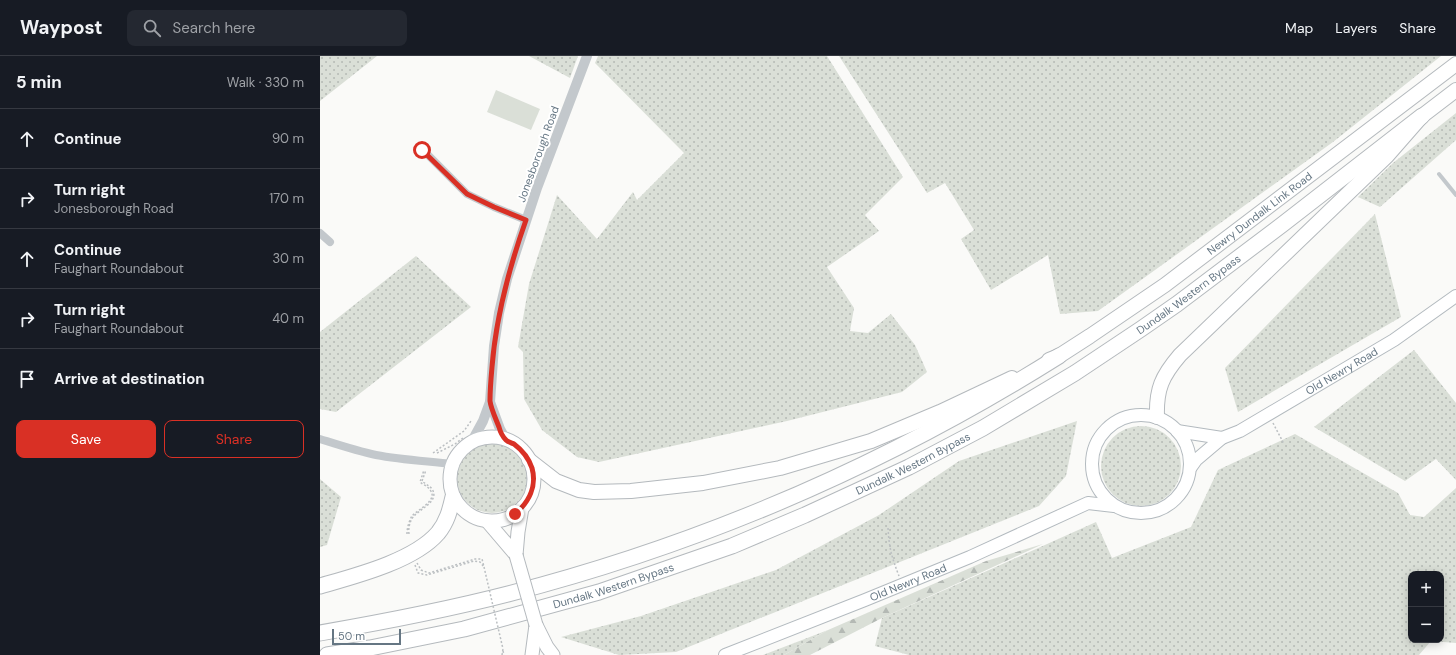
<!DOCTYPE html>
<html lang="en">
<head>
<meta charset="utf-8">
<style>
  :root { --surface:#171b24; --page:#242831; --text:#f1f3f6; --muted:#9ea1a6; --line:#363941; --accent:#d93025 }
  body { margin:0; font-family:"DM Sans",sans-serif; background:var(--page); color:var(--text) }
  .controls { position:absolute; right:12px; bottom:12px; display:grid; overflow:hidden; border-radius:8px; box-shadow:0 2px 10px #0003 }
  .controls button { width:36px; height:36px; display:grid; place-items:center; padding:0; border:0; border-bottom:1px solid var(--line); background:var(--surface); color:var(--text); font:20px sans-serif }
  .scale { position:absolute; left:12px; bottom:10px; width:69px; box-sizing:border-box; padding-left:4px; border:2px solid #657683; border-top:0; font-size:11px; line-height:14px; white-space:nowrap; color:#657683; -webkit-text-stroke:3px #fff; paint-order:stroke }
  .stop { position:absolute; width:12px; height:12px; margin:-9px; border:3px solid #d93025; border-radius:50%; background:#fff }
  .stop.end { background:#d93025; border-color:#fff; box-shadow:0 1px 4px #0008 }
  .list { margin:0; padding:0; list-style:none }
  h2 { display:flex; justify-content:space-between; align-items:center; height:52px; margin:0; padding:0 16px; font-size:17px }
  h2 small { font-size:13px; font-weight:400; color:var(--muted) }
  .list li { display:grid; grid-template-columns:26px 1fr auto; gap:12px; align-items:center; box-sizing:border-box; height:60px; padding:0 16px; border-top:1px solid var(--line) }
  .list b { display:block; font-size:15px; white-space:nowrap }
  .list p { margin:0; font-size:13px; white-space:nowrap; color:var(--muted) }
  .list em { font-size:13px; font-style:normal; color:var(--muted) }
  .actions { display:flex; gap:8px; padding:12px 16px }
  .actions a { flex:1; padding:9px 0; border:1px solid var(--accent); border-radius:8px; text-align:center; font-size:14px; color:var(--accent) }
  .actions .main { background:var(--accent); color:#fff }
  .icon { flex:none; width:22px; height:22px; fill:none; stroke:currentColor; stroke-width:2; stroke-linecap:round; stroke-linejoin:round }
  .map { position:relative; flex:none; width:1136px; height:599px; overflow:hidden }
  header { display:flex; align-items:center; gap:24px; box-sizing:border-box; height:56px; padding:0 20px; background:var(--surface); border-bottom:1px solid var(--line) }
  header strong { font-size:19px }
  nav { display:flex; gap:22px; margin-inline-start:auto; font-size:14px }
  .search { width:280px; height:36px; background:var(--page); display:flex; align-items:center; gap:10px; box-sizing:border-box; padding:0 14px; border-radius:8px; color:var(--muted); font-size:15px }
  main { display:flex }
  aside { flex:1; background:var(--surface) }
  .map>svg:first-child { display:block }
</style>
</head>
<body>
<header>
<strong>Waypost</strong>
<div class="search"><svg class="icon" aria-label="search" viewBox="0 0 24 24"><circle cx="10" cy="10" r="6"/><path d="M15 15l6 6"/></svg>Search here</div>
<nav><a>Map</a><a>Layers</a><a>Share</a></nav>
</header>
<main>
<aside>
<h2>5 min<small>Walk · 330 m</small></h2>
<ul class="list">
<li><svg class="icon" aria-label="ahead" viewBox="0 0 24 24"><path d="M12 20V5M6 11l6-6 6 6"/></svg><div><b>Continue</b></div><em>90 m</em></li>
<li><svg class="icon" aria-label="right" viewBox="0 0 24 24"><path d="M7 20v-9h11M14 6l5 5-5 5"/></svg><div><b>Turn right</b><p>Jonesborough Road</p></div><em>170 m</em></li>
<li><svg class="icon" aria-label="ahead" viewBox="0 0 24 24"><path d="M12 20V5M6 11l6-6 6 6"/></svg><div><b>Continue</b><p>Faughart Roundabout</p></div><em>30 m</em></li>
<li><svg class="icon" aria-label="right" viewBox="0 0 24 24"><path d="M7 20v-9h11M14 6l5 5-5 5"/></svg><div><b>Turn right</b><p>Faughart Roundabout</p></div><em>40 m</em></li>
<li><svg class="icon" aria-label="arrive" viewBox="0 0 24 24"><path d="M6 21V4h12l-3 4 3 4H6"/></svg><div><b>Arrive at destination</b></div></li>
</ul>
<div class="actions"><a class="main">Save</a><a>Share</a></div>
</aside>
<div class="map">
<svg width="1136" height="599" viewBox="0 0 1136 599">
  <defs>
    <pattern id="green-dots" width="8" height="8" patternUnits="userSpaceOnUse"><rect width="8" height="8" fill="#dadfd7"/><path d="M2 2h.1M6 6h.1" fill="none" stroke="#b4b9b4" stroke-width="1.8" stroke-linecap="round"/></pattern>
    <pattern id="forest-firs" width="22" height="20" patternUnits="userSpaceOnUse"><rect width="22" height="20" fill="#dadfd7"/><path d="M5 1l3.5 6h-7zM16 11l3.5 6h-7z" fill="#b4b9b4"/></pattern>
  </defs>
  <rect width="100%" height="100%" fill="#fafaf8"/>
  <g fill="url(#green-dots)" fill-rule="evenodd">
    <path d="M0 0H57L0 45Z"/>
    <path d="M209 0H258L250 22Z"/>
    <path d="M278 0H507L583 121 545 159 559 175 507 211 534 252 530 275 548 277 571 258 595 289 607 316 582 336 467 365 279 406 257 401 222 374 204 343 203 296 198 291 209 228 237 139 277 183 313 136 317 144 364 97 275 7Z"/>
    <path d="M519 0H1121L1013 86 778 255 740 258 728 199 671 234 641 183 654 174 625 127 607 137Z"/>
    <path d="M1136 57V84L1060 151 1038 141 1073 107Z"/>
    <path d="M1055 158 1081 261 918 356 905 312Z"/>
    <path d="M96 200 151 251 16 356 0 353V276Z"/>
    <path d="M1094 294 1136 347V424L1116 403 1085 425 994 371Z"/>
    <path d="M757 365 746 420 719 450 356 596 299 599 241 581 321 560 456 514 559 459 639 405Z"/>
    <circle cx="821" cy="410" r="40"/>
    <path d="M975 378 1078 437 1090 459 1104 461 1136 432V587L1111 585 1099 599H589L555 590 562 562 776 466 792 502 871 471 898 414ZM1091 518H1121V584H1091Z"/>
    <circle cx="172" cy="422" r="35"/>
    <path d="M0 423 21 441 7 489 0 491Z"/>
    <path d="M508 574 464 599H443Z"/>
  </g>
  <path fill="url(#forest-firs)" d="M723 488 562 562 490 599H464L508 574 666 505Z"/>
  <path fill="#dadfd7" d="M176 34 220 53 211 74 167 56Z"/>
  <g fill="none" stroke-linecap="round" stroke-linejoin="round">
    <g stroke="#b3babf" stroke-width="14">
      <g id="secondary">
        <circle cx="821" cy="408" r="49"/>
        <path d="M857 375 902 382"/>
        <path id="s1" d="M871 411 876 404 902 382 920 375 1074 284 1136 240"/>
        <path id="s2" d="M405 599 545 544 650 501 768 447 794 450"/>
      </g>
    </g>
    <g stroke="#b5babe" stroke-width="15">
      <g id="primary">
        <circle cx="172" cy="423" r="42"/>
        <path d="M167 465 196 499"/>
        <path d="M196 499 198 476 202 452"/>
        <path d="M216 569 227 591 233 599"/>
        <path d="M212 599 216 569"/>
      </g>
    </g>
    <g stroke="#b4b9bd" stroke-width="16">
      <g id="trunk">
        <path id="s3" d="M729 304 739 300 770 280 845 229 1136 8"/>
        <path d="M837 361C836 333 842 320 860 299L1067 100 1102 60 1136 34"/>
        <path d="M209 404 236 425 259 434 274 436 311 435 383 427 460 412 551 385 620 356 692 322"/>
      </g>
    </g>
    <g stroke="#b4b9bd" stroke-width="17">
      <g id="motorway">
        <path d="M0 530C35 520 94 505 118 477 127 466 130 454 133 441"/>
        <path d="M0 577C63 566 126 554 188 538 382 488 569 407 739 300"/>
        <path id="s4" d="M7 599 50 592 144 573 279 536 412 490 485 459 589 411 663 372 755 317 821 273 857 248 963 168 1102 60"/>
      </g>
    </g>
    <g stroke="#bbbfc2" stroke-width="1.5" stroke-dasharray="2 2" stroke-linecap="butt">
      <path d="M953 367 964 388"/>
      <path d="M113 397 144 375 151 365"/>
      <path d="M117 397 135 388 143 382"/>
      <path d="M568 472C569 492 572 502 579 520"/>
      <path d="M87 478C87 472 89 465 92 460 97 454 119 444 110 434 108 430 103 429 100 426L104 414"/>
      <path d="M89 478C88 472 90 464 94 460 100 453 120 445 112 433 110 430 105 428 102 425L106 414"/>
      <path d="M97 507 101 514 109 517 155 503H162L164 511"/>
      <path d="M95 509 98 517 107 519 154 505 160 506 164 511"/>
      <path d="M183 595 184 599"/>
      <path d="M182 599 183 593"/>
    </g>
    <path stroke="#c3c8cc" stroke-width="4" d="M1119 118 1136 139"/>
    <g stroke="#c3c8cc" stroke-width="8">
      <path d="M103 94 147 138 174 151 206 164"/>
      <path d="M0 177 10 186"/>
      <path d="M0 383C19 389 37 395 56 399 82 404 107 405 133 408"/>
    </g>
    <g stroke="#c3c8cc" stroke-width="10">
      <path d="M170 346 180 373 186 384"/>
      <path d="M151 387 163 365 170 346 174 290 179 257 187 223 217 132 267 0"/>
    </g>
    <use href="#secondary" stroke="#fff" stroke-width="12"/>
    <use href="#primary" stroke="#fff" stroke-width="13"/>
    <use href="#trunk" stroke="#fff" stroke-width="14"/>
    <use href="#motorway" stroke="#fff" stroke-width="15"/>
    <g stroke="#b5babe" stroke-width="15" stroke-linecap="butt">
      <path id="primary-bridge" d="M196 499 216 569"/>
    </g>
    <path stroke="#bbbfc2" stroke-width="1.5" stroke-dasharray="2 2" stroke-linecap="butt" d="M164 511 183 593"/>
    <use href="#primary-bridge" stroke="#fff" stroke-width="13"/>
  </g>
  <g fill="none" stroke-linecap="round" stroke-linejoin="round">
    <path stroke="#d93025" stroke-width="5" d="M102 94 147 138 174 151 206 164C189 212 176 260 172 311 171 322 170 334 170 345 171 353 176 363 179 371 180 375 183 381 186 384 188 386 192 387 194 388 202 394 209 403 212 412 217 430 209 446 195 458"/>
  </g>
  <g text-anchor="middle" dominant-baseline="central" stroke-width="4" stroke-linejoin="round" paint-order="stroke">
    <g font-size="11" fill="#657683" stroke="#fff">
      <text transform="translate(218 98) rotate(-70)">Jonesborough Road</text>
      <text stroke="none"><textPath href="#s3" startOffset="257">Newry Dundalk Link Road</textPath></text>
      <text stroke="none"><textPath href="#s4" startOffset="943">Dundalk Western Bypass</textPath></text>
      <text stroke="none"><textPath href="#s1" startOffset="180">Old Newry Road</textPath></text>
      <text stroke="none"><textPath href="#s4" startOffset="619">Dundalk Western Bypass</textPath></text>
      <text stroke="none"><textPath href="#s2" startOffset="197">Old Newry Road</textPath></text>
      <text stroke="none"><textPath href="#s4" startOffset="295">Dundalk Western Bypass</textPath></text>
    </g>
  </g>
</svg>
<div class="controls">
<button>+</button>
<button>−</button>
</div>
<div class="scale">50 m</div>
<div class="stop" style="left:102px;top:94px"></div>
<div class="stop end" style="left:195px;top:458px"></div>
</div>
</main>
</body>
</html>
